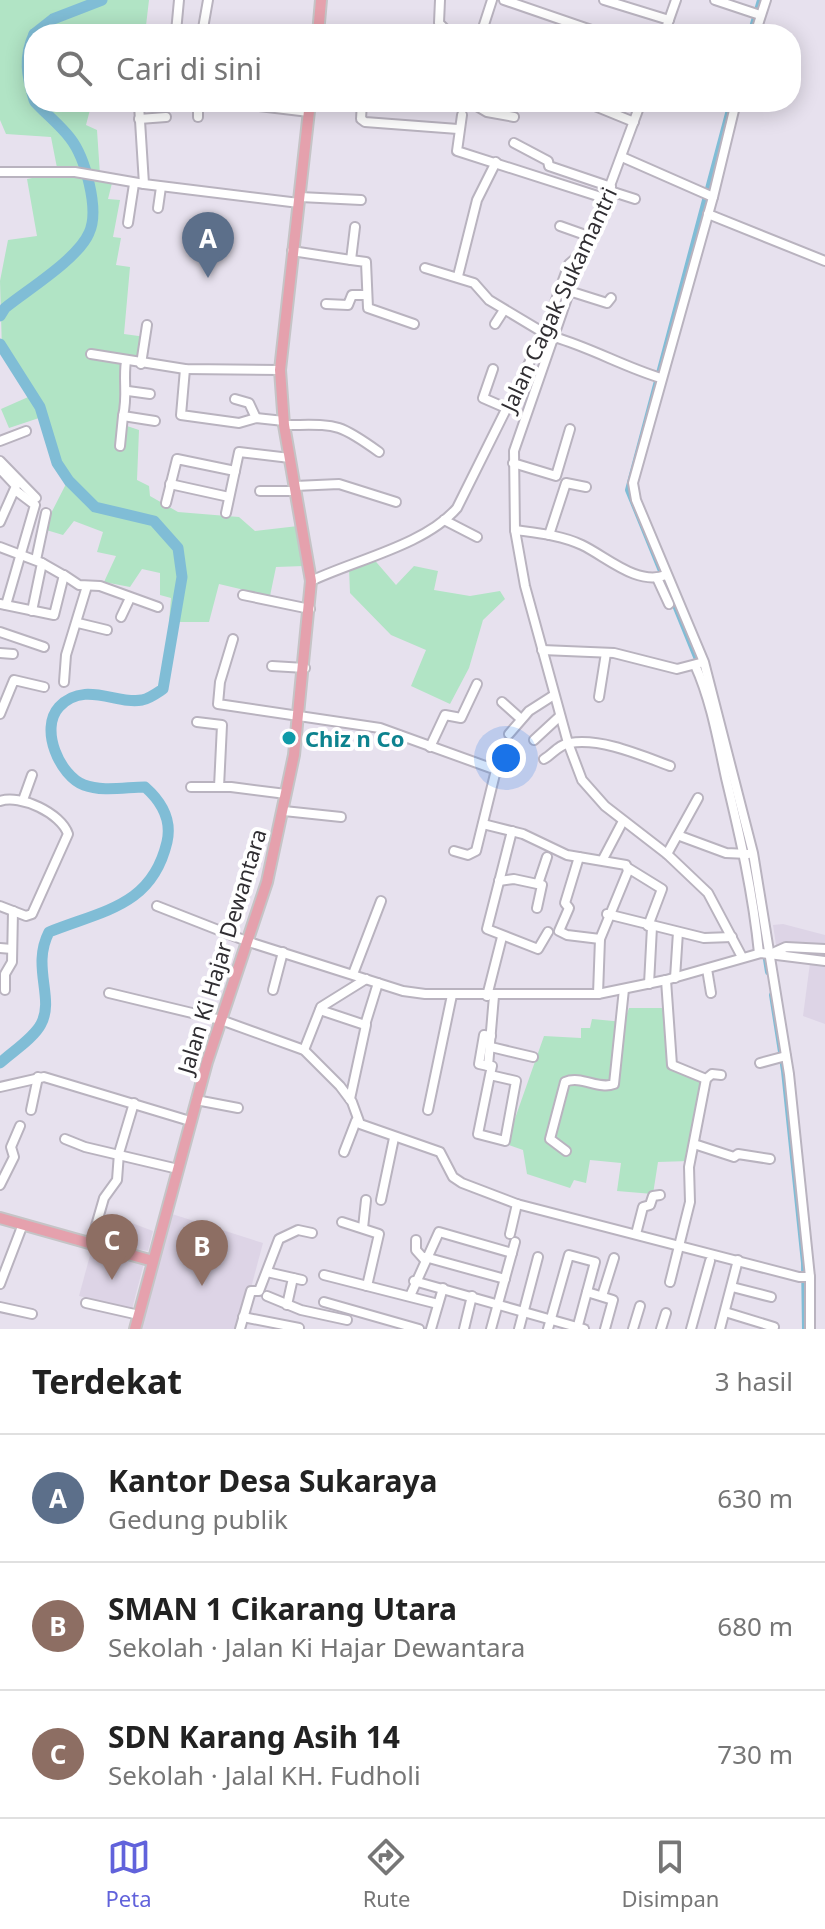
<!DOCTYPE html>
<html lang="id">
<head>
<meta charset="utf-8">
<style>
  :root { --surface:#fff; --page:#f2f2f2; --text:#222; --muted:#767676; --line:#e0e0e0; --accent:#6162db }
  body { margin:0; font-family:"Noto Sans",sans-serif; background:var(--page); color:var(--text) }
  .you { position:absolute; left:506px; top:758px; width:28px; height:28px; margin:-20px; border:6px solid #fff; border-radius:50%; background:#1a73e8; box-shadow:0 0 0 12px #1a73e833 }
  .badge { display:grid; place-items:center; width:52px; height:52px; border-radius:50%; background:var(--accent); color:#fff; font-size:26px; font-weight:700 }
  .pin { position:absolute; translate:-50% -66px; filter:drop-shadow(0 2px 4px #0008) }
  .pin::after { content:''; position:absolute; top:42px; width:28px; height:24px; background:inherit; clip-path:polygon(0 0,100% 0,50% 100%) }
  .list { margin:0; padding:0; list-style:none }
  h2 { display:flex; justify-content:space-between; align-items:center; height:104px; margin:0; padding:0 32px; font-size:34px }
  h2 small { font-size:26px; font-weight:400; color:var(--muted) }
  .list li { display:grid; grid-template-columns:52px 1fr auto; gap:24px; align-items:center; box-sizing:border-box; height:128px; padding:0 32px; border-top:2px solid var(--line) }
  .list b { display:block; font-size:30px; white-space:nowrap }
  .list p { margin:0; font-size:26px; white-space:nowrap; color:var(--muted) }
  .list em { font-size:26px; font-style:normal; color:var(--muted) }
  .icon { flex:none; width:44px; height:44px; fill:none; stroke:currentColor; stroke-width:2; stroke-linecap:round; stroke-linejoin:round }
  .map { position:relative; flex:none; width:825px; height:1329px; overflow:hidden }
  .search { position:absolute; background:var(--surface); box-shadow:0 4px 20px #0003; left:24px; right:24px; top:24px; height:88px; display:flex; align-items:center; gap:20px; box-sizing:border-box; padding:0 28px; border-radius:32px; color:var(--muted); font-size:30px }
  .sheet { height:488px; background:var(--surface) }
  nav { display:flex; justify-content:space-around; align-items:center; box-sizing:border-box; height:112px; border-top:2px solid var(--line); background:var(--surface); font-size:22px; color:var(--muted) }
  nav a { display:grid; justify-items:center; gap:4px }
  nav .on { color:var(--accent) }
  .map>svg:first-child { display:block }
</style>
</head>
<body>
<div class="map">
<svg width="825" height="1329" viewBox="0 0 825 1329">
  <rect width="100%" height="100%" fill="#e7e1ee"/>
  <g fill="#ddd4e6">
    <path d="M783 924 825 935V1024L803 1016 810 963 778 958 773 925Z"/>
    <path d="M172 1214 263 1243 240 1329H139Z"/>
    <path d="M121 1219 153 1231 148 1251 113 1245Z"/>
    <path d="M92 1248 144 1263 132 1309 79 1296Z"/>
  </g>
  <g fill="#b1e4c5">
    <path d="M0 0H149L145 34H34V102H92L86 125 97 130 100 175 113 179 108 199 120 200 113 237 121 238 116 265 130 267 124 334 146 337 142 361 130 360 124 425 139 430 137 480 149 486 150 496 178 512 239 517 255 531 298 526 304 566 276 567 270 596 219 584 209 622H169L171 598 160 595V573L142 569 130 587 104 582 116 556 97 552 103 532 74 521 63 535 43 529 66 484 48 437 45 416 9 428 1 409 35 394 2 351 0 281 8 240 37 236 27 179 58 173 51 137 6 134 0 120Z"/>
    <path d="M371 556 396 585 414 566 438 571 434 590 470 596 500 591 505 599 483 620 469 668 450 704 411 686 426 650 391 635 350 593 349 568Z"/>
    <path d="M629 1008H668V1063L704 1074 689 1161 658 1162 653 1194 617 1191 621 1163 590 1160 586 1183 574 1180 570 1188 527 1174 523 1150 506 1144 544 1036 581 1038V1028H590L592 1019 624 1022Z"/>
  </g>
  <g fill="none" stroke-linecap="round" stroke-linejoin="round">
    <g stroke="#80bdd6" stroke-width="6">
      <path d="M750 34 760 0"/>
      <path d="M705 679 628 490 731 102"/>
      <path d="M759 916 768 972"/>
      <path d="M772 995 784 1071 804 1263 805 1329"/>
    </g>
    <g stroke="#80bdd6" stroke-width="11">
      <path d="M34 34 53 19 102 0"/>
      <path d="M34 34C23 57 27 77 34 100"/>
      <path d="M0 316 5 308C27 290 78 259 89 233 100 210 85 157 70 138 60 125 46 114 35 102"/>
      <path d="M0 344 40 407 57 463 69 481 95 507 154 521 178 548 182 577 163 689C157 693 149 699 142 700 117 705 84 680 59 707 39 729 60 776 84 785 102 792 127 787 145 787 162 802 172 820 167 842 152 906 104 910 49 932 31 967 55 998 41 1024 34 1038 12 1052 0 1063"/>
    </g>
    <g stroke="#b9b3bf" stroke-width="12">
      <g id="minor">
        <path d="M440 0 439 23 450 34"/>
        <path d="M504 0 603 34"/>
        <path d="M604 0 669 20"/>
        <path d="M715 0 760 15"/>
        <path d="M148 30 185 34"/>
        <path d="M176 32 179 0"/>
        <path d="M202 34 208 0"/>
        <path d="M481 34 492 0"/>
        <path d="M664 34 676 0"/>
        <path d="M755 34 766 0"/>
        <path d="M130 102 139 105 144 184 299 203"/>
        <path d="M198 102V117"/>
        <path d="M362 102 361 119 365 122 458 129"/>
        <path d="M470 102 487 112 514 117"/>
        <path d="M570 102H577"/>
        <path d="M585 102 634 122"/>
        <path d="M736 102 713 197 633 483 636 500 704 662 753 853 789 1074 810 1277V1329"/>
        <path d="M234 103 309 112"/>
        <path d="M462 115 457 151 607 199"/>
        <path d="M139 119 166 117"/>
        <path d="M514 143 548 161 549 166 611 187"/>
        <path d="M622 157 713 197"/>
        <path d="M0 172H75L144 184"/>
        <path d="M610 191 635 199"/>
        <path d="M300 197 361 200"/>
        <path d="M158 208 161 187"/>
        <path d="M708 214 825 261"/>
        <path d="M128 223 134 184"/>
        <path d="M560 226 591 237"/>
        <path d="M292 251 351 260 355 227"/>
        <path d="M583 252 514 451 515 530 525 586 568 743 582 780 605 806 667 854 708 893 742 957"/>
        <path d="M351 260 366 262 368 308 414 324"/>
        <path d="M425 268 474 283 489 300 544 333"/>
        <path d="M458 276 477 200 496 162"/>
        <path d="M569 291 607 303 611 298"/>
        <path d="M326 304 348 305 352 295H366"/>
        <path d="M495 324 504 310"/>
        <path d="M554 337C592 348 624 367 661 378"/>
        <path d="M91 354 185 369 280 370"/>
        <path d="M126 361C123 381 128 395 123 416L155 421"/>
        <path d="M141 364 147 325"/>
        <path d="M185 369 181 415 239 423 256 418 284 421"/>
        <path d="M493 369 483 398 506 408"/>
        <path d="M128 391 150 394"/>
        <path d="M235 399 249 403 256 418"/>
        <path d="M284 425C336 425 336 421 379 452"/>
        <path d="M0 441 26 431"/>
        <path d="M120 446 123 416"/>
        <path d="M0 461 36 498"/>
        <path d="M513 463 556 476 570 429"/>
        <path d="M0 469 16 486 0 522"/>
        <path d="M170 484 229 497"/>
        <path d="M295 486 339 484 396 502"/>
        <path d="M260 491H296"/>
        <path d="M166 503 177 459 235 471"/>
        <path d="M226 513 239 452 290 458"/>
        <path d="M444 520 477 537"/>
        <path d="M515 530C537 533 561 535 582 545 607 557 637 586 666 575"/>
        <path d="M549 535 566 483 586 487"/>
        <path d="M0 547 42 563 32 611"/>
        <path d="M36 560 46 513"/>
        <path d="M42 563 63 575"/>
        <path d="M657 578 669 604"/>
        <path d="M311 581C355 560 425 545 457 508L544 333 569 264 583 252 591 237 641 102"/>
        <path d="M243 595 310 609"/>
        <path d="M0 604 54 615 64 575 79 585 100 586 158 607"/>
        <path d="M6 605 35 505 15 490"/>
        <path d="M121 617 130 598"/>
        <path d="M78 623 107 630"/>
        <path d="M0 632 44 647"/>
        <path d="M233 639 220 682 218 704 380 728 502 772"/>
        <path d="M542 650 614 653 677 669 700 663"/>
        <path d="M0 653 13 654"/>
        <path d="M695 665C711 700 718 741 726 778 740 836 753 893 759 953"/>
        <path d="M272 666 305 668"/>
        <path d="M64 682 66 655 87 586"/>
        <path d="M599 697 606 653"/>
        <path d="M502 702 521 719"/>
        <path d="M0 714 14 680 44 687"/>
        <path d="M197 722 222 725 219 787"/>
        <path d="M509 734 529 711 554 695"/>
        <path d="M534 740 560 716"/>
        <path d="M430 747 445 715 461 718 477 684"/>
        <path d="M544 759C552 755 559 744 570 743 602 738 640 755 670 766"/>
        <path d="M191 787H231L286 794"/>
        <path d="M23 800 32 775"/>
        <path d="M0 801C20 794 61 813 68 834L32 914 26 916 0 906"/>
        <path d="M284 811 341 817"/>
        <path d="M483 824 523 834 567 855 626 865 628 871 600 939 598 994"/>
        <path d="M512 831 487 929 538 949 548 932"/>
        <path d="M680 836 726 853 748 854"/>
        <path d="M454 851 468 855 476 851 496 770"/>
        <path d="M667 854 698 798"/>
        <path d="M579 857 565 903 569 908 559 931 567 935 600 939"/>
        <path d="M603 859 623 821"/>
        <path d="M628 868 662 889 648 926"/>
        <path d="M499 881 514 879 542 885 537 908"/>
        <path d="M538 884 547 857"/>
        <path d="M157 906 249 942 403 991 425 994H598L666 980 761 953 825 961"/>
        <path d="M607 914 704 938 732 937"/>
        <path d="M0 948 12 949"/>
        <path d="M775 952 786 947 825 949"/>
        <path d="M707 969 711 993"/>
        <path d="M353 974 381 901"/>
        <path d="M675 978 678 932"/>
        <path d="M666 980 672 1065 706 1079 712 1074 721 1075"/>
        <path d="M649 984 652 927"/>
        <path d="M5 990V974L12 962 13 911"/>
        <path d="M273 990 283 952"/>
        <path d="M109 993 221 1020 304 1050 340 1086 352 1102 360 1124 440 1152 453 1177 462 1183 517 1204 799 1277H810"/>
        <path d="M487 996 502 937"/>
        <path d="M320 1010 365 1025 378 983"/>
        <path d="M491 1047 533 1057"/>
        <path d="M304 1050 321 1007 366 979"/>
        <path d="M760 1063 786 1056"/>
        <path d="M488 1066 479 1064 484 1035 491 1036"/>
        <path d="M490 1075 516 1081 505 1141 478 1134 490 1075 492 1066H488L494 996"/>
        <path d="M0 1087 44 1077 190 1121"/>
        <path d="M350 1099 366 1025"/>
        <path d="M196 1100 238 1108"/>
        <path d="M31 1110 38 1077"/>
        <path d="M428 1110 452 995"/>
        <path d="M65 1139 85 1147 178 1169"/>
        <path d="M694 1144 734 1157 738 1154 770 1159"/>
        <path d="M566 1151 550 1139 565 1082C581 1075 599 1090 614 1084L624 989"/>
        <path d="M344 1152 356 1121"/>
        <path d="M0 1185 14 1157 11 1147 20 1126"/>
        <path d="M381 1200 394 1138"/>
        <path d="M342 1222 379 1234 367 1286"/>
        <path d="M363 1228 366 1200"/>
        <path d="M510 1234 517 1204"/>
        <path d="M636 1234 643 1207 650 1205 653 1196 660 1195"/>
        <path d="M416 1240V1250L424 1259"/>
        <path d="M91 1243 104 1198 117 1180 119 1153 134 1103"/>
        <path d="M425 1257 505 1279"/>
        <path d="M267 1272 302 1280"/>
        <path d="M324 1275 438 1304"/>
        <path d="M414 1281 584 1329"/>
        <path d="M670 1282 690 1202 689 1167 706 1079"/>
        <path d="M0 1284 23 1224"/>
        <path d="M732 1287 771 1297"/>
        <path d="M587 1292 613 1300 605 1329"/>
        <path d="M267 1296 301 1310 347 1320"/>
        <path d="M410 1296 439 1232 512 1253"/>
        <path d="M602 1296 614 1258"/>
        <path d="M324 1302 419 1329"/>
        <path d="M86 1303 139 1315"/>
        <path d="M287 1305 293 1278"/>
        <path d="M0 1307 32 1314"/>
        <path d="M725 1312 774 1327"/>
        <path d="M243 1317 299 1328"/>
        <path d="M240 1329 251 1291H259L279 1239 298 1230 312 1233"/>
        <path d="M431 1329 443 1288"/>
        <path d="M464 1329 472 1296"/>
        <path d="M491 1329 515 1242"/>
        <path d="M519 1329 538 1257"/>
        <path d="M548 1329 569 1255 595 1262 577 1329"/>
        <path d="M633 1329 640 1306"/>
        <path d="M661 1329 666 1313"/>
        <path d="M691 1329 710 1261"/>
        <path d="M720 1329 738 1260"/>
      </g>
    </g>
    <g stroke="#c5c4c6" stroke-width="14">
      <g id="major">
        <path d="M318 34 321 0"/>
        <path d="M0 1218 153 1261"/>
        <path d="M135 1329 207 1062 267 882 294 755 311 581 284 425 280 370 310 102"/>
      </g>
    </g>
    <use href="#minor" stroke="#fff" stroke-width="8"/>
    <use href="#major" stroke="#e5a1ad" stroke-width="10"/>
  </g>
  <circle fill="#0f9aa8" stroke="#fff" stroke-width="3" cx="289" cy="738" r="8"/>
  <g text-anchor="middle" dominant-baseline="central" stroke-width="8" stroke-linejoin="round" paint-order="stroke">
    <g font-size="22" fill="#302e32" stroke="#fff">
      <text transform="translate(558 299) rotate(-65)">Jalan Cagak Sukamantri</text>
      <text transform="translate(221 951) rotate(-73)">Jalan Ki Hajar Dewantara</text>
    </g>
    <g font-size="22" font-weight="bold" fill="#0d838f" stroke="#fff" text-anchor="start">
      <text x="305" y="738">Chiz n Co</text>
    </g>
  </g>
</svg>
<div class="you"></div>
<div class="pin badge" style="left:208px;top:278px;background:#5c6f8a">A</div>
<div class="pin badge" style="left:202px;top:1286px;background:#8d6e63">B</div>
<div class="pin badge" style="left:112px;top:1280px;background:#8d6e63">C</div>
<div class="search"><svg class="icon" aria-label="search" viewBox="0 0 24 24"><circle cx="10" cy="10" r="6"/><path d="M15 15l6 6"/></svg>Cari di sini</div>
</div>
<section class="sheet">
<h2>Terdekat<small>3 hasil</small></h2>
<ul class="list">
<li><span class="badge" style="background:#5c6f8a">A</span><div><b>Kantor Desa Sukaraya</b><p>Gedung publik</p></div><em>630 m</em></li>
<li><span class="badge" style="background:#8d6e63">B</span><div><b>SMAN 1 Cikarang Utara</b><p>Sekolah · Jalan Ki Hajar Dewantara</p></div><em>680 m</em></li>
<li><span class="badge" style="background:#8d6e63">C</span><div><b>SDN Karang Asih 14</b><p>Sekolah · Jalal KH. Fudholi</p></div><em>730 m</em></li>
</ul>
</section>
<nav>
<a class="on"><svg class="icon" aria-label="map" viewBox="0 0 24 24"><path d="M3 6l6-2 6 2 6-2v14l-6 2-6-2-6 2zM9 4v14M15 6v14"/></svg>Peta</a>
<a><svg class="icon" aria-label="directions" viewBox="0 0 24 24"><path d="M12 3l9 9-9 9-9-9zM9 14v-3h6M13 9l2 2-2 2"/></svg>Rute</a>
<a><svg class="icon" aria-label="saved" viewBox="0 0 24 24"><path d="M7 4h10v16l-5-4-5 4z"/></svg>Disimpan</a>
</nav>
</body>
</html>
